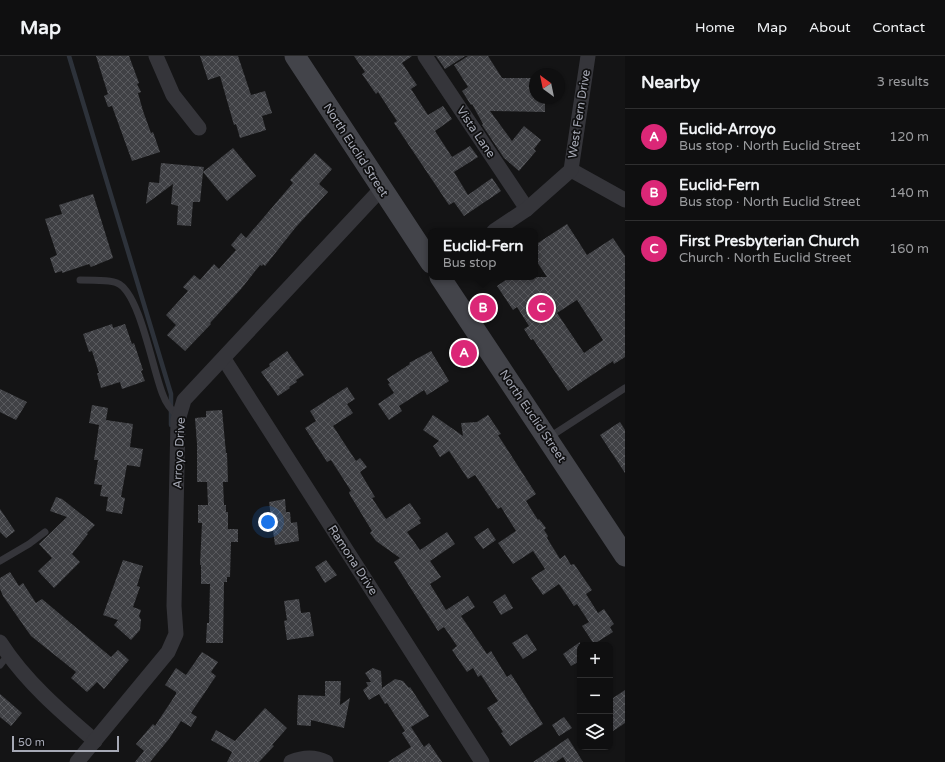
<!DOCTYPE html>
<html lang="en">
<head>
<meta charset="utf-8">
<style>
  :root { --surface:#0f0f10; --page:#181819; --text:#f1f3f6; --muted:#9b9c9f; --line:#2f2f30; --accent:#db2777 }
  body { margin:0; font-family:"Varela Round",sans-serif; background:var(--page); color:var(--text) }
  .controls { position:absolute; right:12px; bottom:12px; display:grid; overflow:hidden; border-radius:8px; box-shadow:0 1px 3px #0004 }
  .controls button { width:36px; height:36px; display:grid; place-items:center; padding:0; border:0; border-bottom:1px solid var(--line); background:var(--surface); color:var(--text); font:20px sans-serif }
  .compass { position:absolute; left:529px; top:12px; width:36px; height:36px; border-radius:50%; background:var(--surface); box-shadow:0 1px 3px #0004; rotate:327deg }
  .scale { position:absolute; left:12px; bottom:10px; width:107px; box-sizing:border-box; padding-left:4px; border:2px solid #a6a9b5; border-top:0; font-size:11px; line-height:14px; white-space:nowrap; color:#a6a9b5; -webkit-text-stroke:3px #0f0f10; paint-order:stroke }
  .you { position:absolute; left:268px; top:466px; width:14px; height:14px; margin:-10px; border:3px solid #fff; border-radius:50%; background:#1a73e8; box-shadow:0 0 0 6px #1a73e833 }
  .badge { display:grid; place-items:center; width:26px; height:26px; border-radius:50%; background:var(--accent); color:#fff; font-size:13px; font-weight:700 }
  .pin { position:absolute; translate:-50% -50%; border:2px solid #fff; box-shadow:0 1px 4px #0006 }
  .popup { position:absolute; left:428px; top:172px; width:110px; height:52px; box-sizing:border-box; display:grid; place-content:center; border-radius:8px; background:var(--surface); filter:drop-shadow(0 1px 3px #0005); font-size:13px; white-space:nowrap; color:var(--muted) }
  .popup b { font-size:15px; color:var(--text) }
  .popup::after { content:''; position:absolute; left:50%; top:100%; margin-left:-8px; border:8px solid transparent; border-top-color:var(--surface) }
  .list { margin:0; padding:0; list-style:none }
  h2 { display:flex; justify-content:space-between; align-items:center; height:52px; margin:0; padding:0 16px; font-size:17px }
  h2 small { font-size:13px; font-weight:400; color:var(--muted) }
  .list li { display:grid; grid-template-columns:26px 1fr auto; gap:12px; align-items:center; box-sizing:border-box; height:56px; padding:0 16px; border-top:1px solid var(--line) }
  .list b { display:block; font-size:15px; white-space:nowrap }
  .list p { margin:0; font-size:13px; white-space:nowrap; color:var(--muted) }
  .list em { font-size:13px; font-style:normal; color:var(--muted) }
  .icon { flex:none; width:22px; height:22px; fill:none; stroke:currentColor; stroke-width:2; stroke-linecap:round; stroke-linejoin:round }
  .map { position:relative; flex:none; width:625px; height:706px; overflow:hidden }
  header { display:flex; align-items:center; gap:24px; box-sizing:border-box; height:56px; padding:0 20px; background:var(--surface); border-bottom:1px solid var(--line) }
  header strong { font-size:19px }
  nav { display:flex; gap:22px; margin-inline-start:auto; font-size:14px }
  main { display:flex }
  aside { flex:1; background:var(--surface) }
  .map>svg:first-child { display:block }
</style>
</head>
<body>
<header>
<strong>Map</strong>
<nav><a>Home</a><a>Map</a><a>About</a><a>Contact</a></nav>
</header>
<main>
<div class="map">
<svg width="625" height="706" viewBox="0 0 625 706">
  <defs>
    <pattern id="building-cross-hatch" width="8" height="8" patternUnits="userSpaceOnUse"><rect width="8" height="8" fill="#404145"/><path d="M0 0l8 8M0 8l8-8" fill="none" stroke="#595a5e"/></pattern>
  </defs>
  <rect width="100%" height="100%" fill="#141415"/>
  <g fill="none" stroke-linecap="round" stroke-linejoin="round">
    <path stroke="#2d323a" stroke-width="4.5" d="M69 0 171 338V369"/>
  </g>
  <g fill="url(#building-cross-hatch)" fill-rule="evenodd">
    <path d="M96 0H129L139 27 137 28 141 36 138 37 143 55 151 77 153 76 160 96 132 105 112 50 108 51 104 40 108 38Z"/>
    <path d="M200 0H238L251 39 265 35 272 57 262 60 266 74 240 82 236 68 234 69 220 20 208 24Z"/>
    <path d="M354 0H412L402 7 417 29 411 33 428 59 443 50 452 63 435 75 452 101 470 90 478 101 454 116 468 139 492 122 501 135 464 160 454 146 449 149 394 67 397 65 378 36 376 38 362 18 365 16Z"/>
    <path d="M436 0H465L445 13Z"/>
    <path d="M468 0H488L502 22H535V42H545V56L490 55 512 85 524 70 541 84 534 93 536 95 519 115 504 102 482 69 483 68 472 48 471 49 462 35 468 31 454 9Z"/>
    <path d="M233 92 256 120 227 145 203 116 200 146H193L191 170 177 169 178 150 171 148 173 128 146 148 149 126 159 127 161 107 204 111 203 116Z"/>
    <path d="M315 97 332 113 319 128 328 136 296 171 265 210 263 208 262 210 260 209 241 233 210 267 211 268 185 295 167 279 176 269 166 259 188 235 183 231 194 219 200 224 214 208 219 213 236 194 231 189 241 177 246 182 293 127 290 124Z"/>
    <path d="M93 138 113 202 91 211 89 208 62 217V215L55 217 50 202 57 199 45 163 62 158 59 149Z"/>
    <path d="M567 168 587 199 613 182 625 200V301L614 308 613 305 568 335 533 283 531 284 524 273 529 270 517 251 513 254 497 230 510 221H547L535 203V189ZM577 244 603 284 584 297 557 257Z"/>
    <path d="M112 268 113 272 125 268 132 288 134 287 143 314 141 315 145 325 122 333 120 326 101 332 97 317H99L92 295 89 296 83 278Z"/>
    <path d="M287 295 304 319 296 324 297 326 289 331 290 332 278 340 261 316 270 310 269 308Z"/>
    <path d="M431 295 449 325 427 339 424 334 399 350 402 355 389 364 378 348 394 337 388 328 390 327 387 323 410 308 409 307Z"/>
    <path d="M347 331 355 343 347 348 353 357 333 370 356 405 360 402 367 411 360 416 375 441 372 442 386 463 410 447 421 463 419 464 421 467 407 476 420 494 447 476 455 488 430 505 441 521 430 528 446 554 468 540 475 551 461 560 487 598 491 595 507 621 511 618 543 668 510 690 501 677 503 676 487 652 498 645 481 619 478 621 473 612 467 616 452 594 457 590 444 571 438 575 394 506 400 502 376 485 370 477 372 475 350 439 349 436 351 435 331 404 327 406 305 372 316 365 310 355Z"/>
    <path d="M0 333 27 346 16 364 0 356Z"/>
    <path d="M92 349 108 352 106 364 133 368 130 391 143 393 140 411 127 409 121 441 125 442 122 458 106 455 108 441 100 440 102 429 94 428 98 404H94L99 369 89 367Z"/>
    <path d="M222 354 226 397H227L228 426H223L224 449H226V456H228V473H238V486H231L230 521H227V526H224L223 587H206L207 567H209L210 528H201V509H200L202 467H198V449H208L207 426H197V388L195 362 206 361V355Z"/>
    <path d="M433 359 463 380 461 367 477 366 488 359 501 378 498 379 536 438 526 445 538 464 539 463 546 472 544 474 548 480 547 482 560 503 565 499 571 509 574 508 592 534 586 538 598 557 604 553 614 568 610 571 613 576 594 588 582 570 589 566 577 548 574 550 559 528 543 539 531 522 545 513 533 495 513 508 498 487 516 475 501 451 498 453 475 419 468 423 449 395 440 401 433 390 439 385 423 374Z"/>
    <path d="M620 366 625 374V417L600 379Z"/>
    <path d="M56 441 62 443 95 469 87 477 88 478 72 498 80 506 54 532 38 515 52 502 39 488 67 461 50 455Z"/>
    <path d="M285 443 286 456H290L291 467 297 466 299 485 275 489 269 446Z"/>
    <path d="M0 453 15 475 6 482 0 476Z"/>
    <path d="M488 472 496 484 483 493 474 481Z"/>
    <path d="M123 504 143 510 137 530 140 531 133 551 141 554 139 560 141 564 140 574 131 584 114 569 118 564 103 559Z"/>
    <path d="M326 504 337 519 325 527 315 511Z"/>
    <path d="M10 516 19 530 23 527 36 547 42 543 111 601 118 594 129 604 104 633 97 626 87 636 71 622 76 616 31 580 3 540 0 533V522Z"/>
    <path d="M505 538 513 552 501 559 493 546Z"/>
    <path d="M299 543 301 557 310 556 314 580 287 584 284 565 287 564 284 545Z"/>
    <path d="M527 578 537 594 523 603 512 587Z"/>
    <path d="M580 586V605L571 610 563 598Z"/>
    <path d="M202 596 218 606 211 616 216 620 191 657 197 661 191 671 181 665 169 683 150 706H135L144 695 136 688 153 668 155 670 176 638V636L165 629 176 612 186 619Z"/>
    <path d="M373 612 381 615 382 632 395 623 403 625 409 632 410 631 429 660 411 671 424 691 429 687 442 706H388L411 691 402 677 405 675 387 647 385 648 379 638 369 644 363 634 368 630 366 626H371L365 617Z"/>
    <path d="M325 625H341L340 649 350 642 344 672 311 664V670L297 669 298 639 325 640Z"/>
    <path d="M625 634V667L610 677V644Z"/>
    <path d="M0 638 22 657 11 670 0 661Z"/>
    <path d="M265 652 287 672 272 689 274 690 259 706H227L232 696 211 684 216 674 235 685Z"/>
    <path d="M564 661 572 672 559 680 552 669Z"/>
    <path d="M568 682 583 706H566L563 701 556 706H533Z"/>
  </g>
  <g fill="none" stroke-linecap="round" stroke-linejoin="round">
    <g stroke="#35353a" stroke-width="7">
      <path d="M80 224C87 224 112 224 117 227 140 236 153 316 163 339 166 348 172 355 179 361"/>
      <path d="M548 382 625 332"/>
      <path d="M0 505 29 488 45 476"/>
      <path d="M0 609 8 599"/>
    </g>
    <g stroke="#35353a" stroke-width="15">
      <path d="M156 0 173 39 199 72"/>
      <path d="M425 0 527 153"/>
      <path d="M571 114 625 144"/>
      <path d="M494 175 527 153 571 114 588 0"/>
      <path d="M224 303 482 706"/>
      <path d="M0 586C25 625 60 655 95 685"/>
      <path d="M77 706 168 596 176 578 174 550 178 364 184 344 382 132"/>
      <path d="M291 706C303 701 314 700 326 706"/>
    </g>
    <g stroke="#43444a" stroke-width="21">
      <path d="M295 0 431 207"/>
      <path d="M440 221 625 500"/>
    </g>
  </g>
  <g text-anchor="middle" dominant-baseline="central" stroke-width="3.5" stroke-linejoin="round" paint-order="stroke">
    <g font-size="12" fill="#a6a9b5" stroke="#0f0f10">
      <text transform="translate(579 58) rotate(-81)">West Fern Drive</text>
      <text transform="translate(476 76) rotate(56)">Vista Lane</text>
      <text transform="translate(356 94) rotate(57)">North Euclid Street</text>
      <text transform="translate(533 360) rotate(56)">North Euclid Street</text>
      <text transform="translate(179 397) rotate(-87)">Arroyo Drive</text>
      <text transform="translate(353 504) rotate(57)">Ramona Drive</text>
    </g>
  </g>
</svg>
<div class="controls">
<button>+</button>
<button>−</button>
<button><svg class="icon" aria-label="layers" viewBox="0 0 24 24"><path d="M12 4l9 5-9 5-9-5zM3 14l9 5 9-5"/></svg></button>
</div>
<svg class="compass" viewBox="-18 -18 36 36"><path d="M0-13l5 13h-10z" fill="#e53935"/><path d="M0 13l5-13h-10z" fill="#9b9c9f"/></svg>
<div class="scale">50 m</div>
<div class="you"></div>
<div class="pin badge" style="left:464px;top:297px">A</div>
<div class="pin badge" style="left:483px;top:252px">B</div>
<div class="popup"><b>Euclid-Fern</b>Bus stop</div>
<div class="pin badge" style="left:541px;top:252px">C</div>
</div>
<aside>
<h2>Nearby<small>3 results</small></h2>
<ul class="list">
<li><span class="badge">A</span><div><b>Euclid-Arroyo</b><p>Bus stop · North Euclid Street</p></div><em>120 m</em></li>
<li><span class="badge">B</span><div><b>Euclid-Fern</b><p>Bus stop · North Euclid Street</p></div><em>140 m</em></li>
<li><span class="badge">C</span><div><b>First Presbyterian Church</b><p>Church · North Euclid Street</p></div><em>160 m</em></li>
</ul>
</aside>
</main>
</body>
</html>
